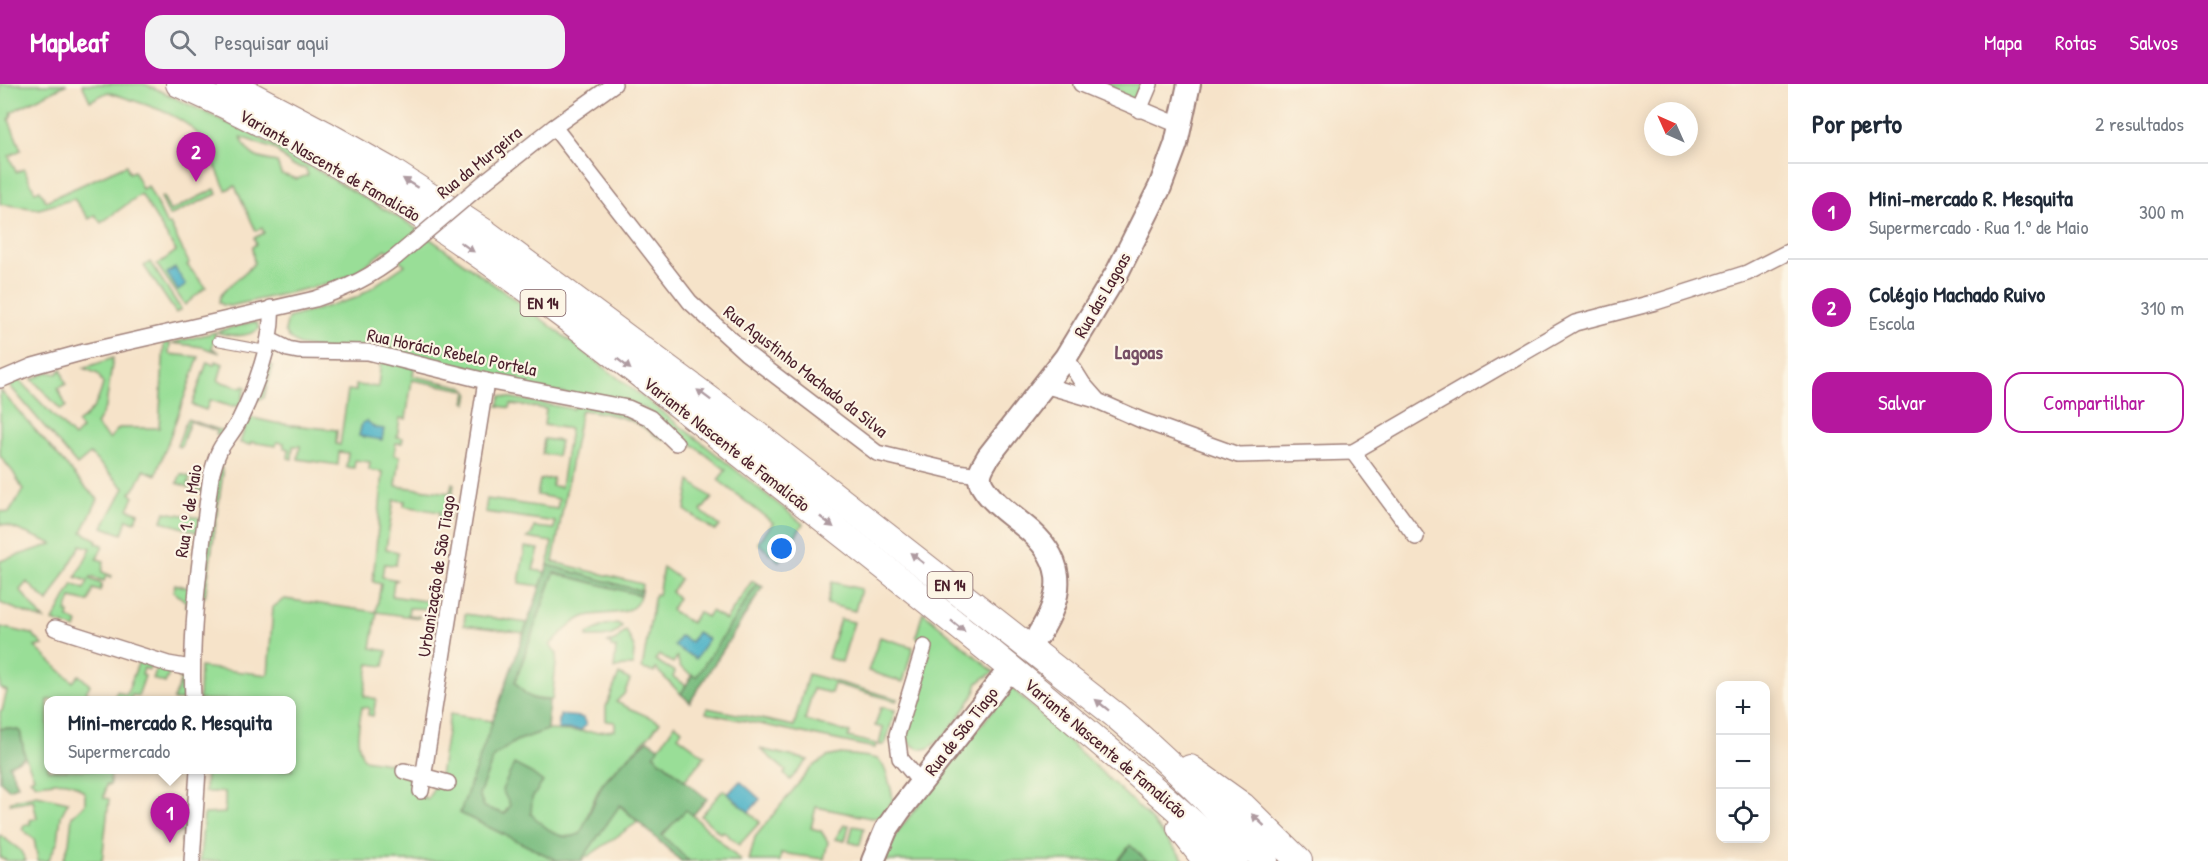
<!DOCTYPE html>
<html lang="pt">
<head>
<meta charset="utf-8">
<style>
  :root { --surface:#fff; --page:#f2f2f3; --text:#1f2937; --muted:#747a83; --line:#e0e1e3; --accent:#b5179e }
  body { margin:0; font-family:"Patrick Hand",sans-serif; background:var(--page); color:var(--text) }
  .controls { position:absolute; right:18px; bottom:18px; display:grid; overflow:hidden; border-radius:12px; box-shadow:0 3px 15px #0003 }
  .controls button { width:54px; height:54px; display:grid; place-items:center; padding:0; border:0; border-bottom:2px solid var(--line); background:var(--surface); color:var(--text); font:30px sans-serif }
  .compass { position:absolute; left:1644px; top:18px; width:54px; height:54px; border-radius:50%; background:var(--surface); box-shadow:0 3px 15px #0003; rotate:315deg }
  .you { position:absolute; left:782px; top:465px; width:21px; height:21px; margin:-15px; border:4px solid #fff; border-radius:50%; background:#1a73e8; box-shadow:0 0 0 9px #1a73e833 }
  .badge { display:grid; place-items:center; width:39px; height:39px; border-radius:50%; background:var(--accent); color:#fff; font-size:20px; font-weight:700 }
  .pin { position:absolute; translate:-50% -50px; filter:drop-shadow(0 2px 3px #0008) }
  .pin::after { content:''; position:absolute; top:32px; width:21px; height:18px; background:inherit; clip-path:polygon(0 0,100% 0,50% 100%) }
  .popup { position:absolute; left:44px; top:612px; width:252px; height:78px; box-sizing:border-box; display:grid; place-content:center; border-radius:12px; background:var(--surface); filter:drop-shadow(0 2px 4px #0005); font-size:20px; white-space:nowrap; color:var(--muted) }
  .popup b { font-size:22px; color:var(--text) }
  .popup::after { content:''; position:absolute; left:50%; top:100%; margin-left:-12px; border:12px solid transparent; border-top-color:var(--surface) }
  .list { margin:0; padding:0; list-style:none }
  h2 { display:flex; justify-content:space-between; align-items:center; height:78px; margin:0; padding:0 24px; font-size:26px }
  h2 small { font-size:20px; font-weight:400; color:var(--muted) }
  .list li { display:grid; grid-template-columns:39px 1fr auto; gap:18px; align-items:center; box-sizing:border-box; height:96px; padding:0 24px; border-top:2px solid var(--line) }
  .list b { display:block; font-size:22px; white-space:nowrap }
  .list p { margin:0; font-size:20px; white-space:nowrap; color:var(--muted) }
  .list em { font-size:20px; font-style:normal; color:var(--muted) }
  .actions { display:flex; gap:12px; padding:18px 24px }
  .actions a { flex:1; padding:14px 0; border:2px solid var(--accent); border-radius:18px; text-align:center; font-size:21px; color:var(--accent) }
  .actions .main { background:var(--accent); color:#fff }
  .icon { flex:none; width:33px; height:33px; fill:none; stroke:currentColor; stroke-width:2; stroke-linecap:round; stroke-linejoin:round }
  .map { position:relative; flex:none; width:1788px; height:777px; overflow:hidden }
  header { display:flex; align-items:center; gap:36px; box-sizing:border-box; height:84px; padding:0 30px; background:var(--accent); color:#fff }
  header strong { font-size:28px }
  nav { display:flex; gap:33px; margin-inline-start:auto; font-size:21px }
  .search { width:420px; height:54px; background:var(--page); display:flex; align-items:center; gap:15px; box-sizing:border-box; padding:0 21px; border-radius:18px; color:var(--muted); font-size:22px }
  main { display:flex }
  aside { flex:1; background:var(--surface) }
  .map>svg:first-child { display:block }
</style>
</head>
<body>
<header>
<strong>Mapleaf</strong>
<div class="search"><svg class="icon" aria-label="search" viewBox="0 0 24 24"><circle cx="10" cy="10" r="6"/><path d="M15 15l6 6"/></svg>Pesquisar aqui</div>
<nav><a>Mapa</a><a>Rotas</a><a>Salvos</a></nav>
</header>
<main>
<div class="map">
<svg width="1788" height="777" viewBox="0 0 1788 777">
  <rect width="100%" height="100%" fill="#fcf5e5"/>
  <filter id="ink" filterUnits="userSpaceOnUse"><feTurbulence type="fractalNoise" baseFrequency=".0167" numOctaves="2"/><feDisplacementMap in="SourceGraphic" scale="12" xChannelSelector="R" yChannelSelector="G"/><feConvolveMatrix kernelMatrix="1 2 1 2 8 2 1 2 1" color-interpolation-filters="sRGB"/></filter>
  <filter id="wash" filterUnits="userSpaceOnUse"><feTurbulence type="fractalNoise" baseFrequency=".008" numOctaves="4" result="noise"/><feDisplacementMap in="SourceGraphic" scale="24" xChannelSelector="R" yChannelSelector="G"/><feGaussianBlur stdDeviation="1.35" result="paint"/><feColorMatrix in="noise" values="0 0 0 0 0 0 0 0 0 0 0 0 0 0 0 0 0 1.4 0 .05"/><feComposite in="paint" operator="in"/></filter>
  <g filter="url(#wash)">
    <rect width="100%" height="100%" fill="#f6e3c9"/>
    <g fill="#99de97" stroke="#727e61" stroke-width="1.5" fill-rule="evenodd">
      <path d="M0 0H67L11 28 12 30 9 36 21 66 9 72 16 88 24 85 35 108 40 106 46 117 126 81 129 89 134 87 142 105 148 102 167 141 170 140 189 179 187 181 206 203 185 221 157 181 176 167 141 110 101 139 95 131 89 135 74 115 39 125 0 120Z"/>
      <path d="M82 0H144L154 4 274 61 408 139 535 230 701 358 803 440 779 477 758 459 773 439 718 396 726 386 644 324 299 261 290 255 285 247 288 234 356 214 405 181 386 165 357 188 336 198 230 222 223 221 219 218C219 205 246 191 254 179L252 163 256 160 254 154 264 149 262 144 256 147 235 102 226 106C218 90 212 70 202 55 183 28 138 19 108 8L90 17ZM241 53 276 66 291 81 306 85 308 91 297 95 281 90 277 78C257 75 248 72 241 53Z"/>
      <path d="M1097 0H1137L1140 1 1133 16Z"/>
      <path d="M215 105 217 110 169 132 161 113 163 112 170 127Z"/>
      <path d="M150 178 181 225 176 229 144 182Z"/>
      <path d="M253 238 257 239 259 245C246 254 234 252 219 249L218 247Z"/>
      <path d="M216 248 212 264 220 269 202 263 172 259Z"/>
      <path d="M164 259H170L169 270 199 273 156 391 144 386 137 401 130 409 134 413 128 425 139 429 135 438 127 435 122 450 103 443 124 404 90 370 77 381 10 302 12 295 16 293 74 353 82 345 77 339C93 328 98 319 103 300L98 290 84 284 113 274 106 322 96 341 109 355 119 344H159Z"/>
      <path d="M381 275 414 284 413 292 464 303 469 309 467 319 465 318 467 308 465 306 412 296 406 335 400 334 397 353 403 354 402 359H396L394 371 400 372 396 402 450 409 452 399 454 400 449 435 439 433 440 428 404 422 405 417 394 416 386 465 398 468 396 481 384 480 382 493 398 496 394 497 392 512 425 517 426 515 434 517 433 525 409 524 408 531 419 532V534L377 528 371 564 387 567 384 582 369 580 364 612 376 615 373 632 368 631 369 624 362 623C359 641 354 658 364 675L400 681 410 697V707L428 715 440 691 450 630 493 637 460 729 558 777H200L204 730 225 729V708H205L206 686H292V616H199L200 583 268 591 273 523 285 515 376 528 381 500 373 498 383 388 369 386 370 378 355 376 354 384 346 383 348 369 339 368 338 381 298 375 300 362H293L292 375 288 374 289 365 284 364V359L277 358 276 362 251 358 250 361 240 359 248 333 275 339 337 346 336 360 340 361 348 306 356 307V301L378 303ZM367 337 375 344 383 345 359 352 362 339Z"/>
      <path d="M216 277 223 280 218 297 242 304 243 302 246 303 239 323 234 321 233 323 210 316 206 326 192 321 207 278 214 281Z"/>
      <path d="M268 280 273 282 264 314 256 316Z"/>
      <path d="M61 285 66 300 58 304 66 322 61 326 32 295 48 288 57 290Z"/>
      <path d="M0 306 88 406 98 415 82 448 97 456 96 459 103 461 97 475 104 477 102 488 112 492 111 494 106 492 104 497 91 493 90 495 102 500 100 507 93 505 89 518 71 514 66 528 69 529 68 534 78 539 76 545 53 537 73 500 84 505 88 497 76 493 91 464 81 461 48 518 27 498 20 506 44 536 0 519V477L53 460 6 441 0 440V427L9 429 23 406 13 388 0 372Z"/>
      <path d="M501 312 573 325 576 317 638 332 667 357C655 353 648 345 638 340 620 331 600 328 581 326L553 478 642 500 641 507 548 481 552 458 527 454 532 450 534 443 554 445 555 438 485 428 487 415 557 425 559 415 537 411 540 396 553 394 552 402 561 403 570 345 544 341 546 325 511 320 510 324 498 322Z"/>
      <path d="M187 335 226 348 221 352 216 351 217 347 190 337 181 363 177 362Z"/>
      <path d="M544 355 560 357 557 372 542 370Z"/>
      <path d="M220 381 223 389 205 513 200 512Z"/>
      <path d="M181 390 190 393 188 400 205 406V409L177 399Z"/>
      <path d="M690 397 712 414 701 427 720 442 715 447 685 426Z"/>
      <path d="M165 428 202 434 199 449 162 437Z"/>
      <path d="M525 463 539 465 533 486 546 488 541 502 519 499Z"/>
      <path d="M663 483 680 495 671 508 678 514 671 526 691 539 698 528 707 533 711 527 726 536 752 497 757 500 696 594 680 583 677 573 673 579 659 571 655 576 675 588 673 593 686 601 681 610 656 585 654 588 642 585 655 510 658 511Z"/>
      <path d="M554 488 640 511C636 535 604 527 587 532 573 536 560 551 550 561L557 570 552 616C532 615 528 616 515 598Z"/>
      <path d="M832 498 861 505 855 527 827 520Z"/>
      <path d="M175 500 192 505 190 519 186 522V518L173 507Z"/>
      <path d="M923 528 994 588C990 591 981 595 978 599 976 602 977 605 975 608 969 621 939 663 925 665 917 666 910 660 905 654L907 643 930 566 916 552Z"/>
      <path d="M465 530 528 539 524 549 464 541Z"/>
      <path d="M840 535 854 538 842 578 828 574Z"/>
      <path d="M617 539 622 542C612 556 602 552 587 553V550L605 541Z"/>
      <path d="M0 543 32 550 43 561 35 563 73 598 79 591 90 601 86 608 95 616H48V686H111L110 701H106L104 714 109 715 102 777H63L69 759 72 732 85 720V709C68 691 57 699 36 700L30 695 34 693 25 673 20 647 6 644 0 645V627H2L7 607 0 604Z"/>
      <path d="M626 546 634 564 633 582H623L614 585 616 564 611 563V560L607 559 615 557Z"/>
      <path d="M880 553 913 563 903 598 868 587Z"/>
      <path d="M139 577 151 581 149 586 144 584 142 591 145 592 138 612 132 611 130 616H113L117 607 126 611Z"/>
      <path d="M157 583 170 588 165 599 153 595Z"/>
      <path d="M619 590 630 596 624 610 616 618 660 638C643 663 621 676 603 699 593 713 587 734 581 750 559 759 546 744 530 730L532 714 510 721 504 730 484 723 479 710 494 672 516 657 547 646 596 648 615 646V638L606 637V623Z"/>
      <path d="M808 590 898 615 896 617 834 600 831 609 813 605 805 636 850 649 848 653 876 660 875 664 706 629 707 624 794 642Z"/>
      <path d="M179 591 183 595 184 616H173L181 596 177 594Z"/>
      <path d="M1011 603 1145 729 1185 777H1147L1130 762 1118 777H883L898 747Z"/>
      <path d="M881 623 895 626 886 658 883 661H879L883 644 875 642Z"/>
      <path d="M675 640 682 646 678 652 705 672 685 696 654 671Z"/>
      <path d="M760 665 808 676 790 696 784 690 786 687Z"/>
      <path d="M841 670C849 671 873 672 879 676 886 682 892 708 893 716 886 727 885 733 871 734L816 723 811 744 821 747 828 758 824 775 781 769 780 777H749L755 753 811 684 827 673Z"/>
      <path d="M723 706 760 738 739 761 723 747 720 749 701 732Z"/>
      <path d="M37 711 68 718 61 732 58 757 48 777H38L34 755 22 745 24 741 30 740V736L37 734 33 716 10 720 11 717Z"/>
      <path d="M619 721 638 738 581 777Z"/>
      <path d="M686 725 741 777H689L662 752Z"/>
      <path d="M155 737 187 742 186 760 181 758 183 749 179 748 180 743 154 738Z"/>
      <path d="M844 741H849L845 757 835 755Z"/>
      <path d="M853 742 864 744 860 761 849 758Z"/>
      <path d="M0 751 20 766 26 777H8L0 774Z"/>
    </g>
    <g fill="#7abd80" stroke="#626e56" stroke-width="1.5">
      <path d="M548 481 641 507 640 511 554 489 515 598C525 611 532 618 549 616L547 646 516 657 494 672 479 710 484 723 505 730 510 721 502 706 514 680 531 689 543 698 532 714 531 730C546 744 559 759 580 750L602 701 623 678 648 656 659 664 654 671 707 715 693 731 686 726 662 751 689 777H681L620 721 581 777H558L460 729Z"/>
      <path d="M757 500 763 503 690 618 681 610 692 591 696 593Z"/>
      <path d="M6 644 20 647 25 673 9 681 18 701 9 705 0 697V645Z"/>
      <path d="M1130 761 1147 777H1118Z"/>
    </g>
    <g fill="#47b0c6" stroke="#486878" stroke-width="1.5">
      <path d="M175 184 186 201 178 207 167 189Z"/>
      <path d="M367 337 375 344 384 345 382 356 359 352 362 339Z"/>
      <path d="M697 548 708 555 696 575 674 562 680 552 691 558Z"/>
      <path d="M560 631 580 633 583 634 586 641 581 646 558 645Z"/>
      <path d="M740 697 760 715 749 728 728 710Z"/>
    </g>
  </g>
  <g filter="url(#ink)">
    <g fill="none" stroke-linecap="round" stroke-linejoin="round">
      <g stroke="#a0817a" stroke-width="10">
        <path id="service" d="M217 257 266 266"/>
      </g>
      <g stroke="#a0817a" stroke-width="18">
        <g id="minor">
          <path d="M1081 0 1181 42"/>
          <path d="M1139 26 1150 0"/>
          <path d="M554 43 690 218 746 269 877 369 957 388 980 391"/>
          <path d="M487 96 554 43 614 0"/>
          <path d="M270 256 288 265 298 267 368 268 486 297 628 324 650 334 676 359"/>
          <path d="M1066 273 1083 300 1098 317 1141 336 1238 371 1353 368 1575 239 1656 218 1747 189 1788 168"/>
          <path d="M0 296 33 282 84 268 315 215C346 205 371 193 396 173"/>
          <path d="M1044 301 1096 316"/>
          <path d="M1353 368 1416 453"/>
          <path d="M55 544 168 580 191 584"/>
          <path d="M193 616C190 541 201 467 211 392 214 382 216 371 222 362 228 353 235 345 240 335 254 307 274 255 271 224"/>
          <path d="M404 687 448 699"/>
          <path d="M921 699 900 674 897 651 924 563"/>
          <path d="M421 707 486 297"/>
          <path d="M192 777 198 686"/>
        </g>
      </g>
      <g stroke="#a0817a" stroke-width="26">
        <g id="secondary">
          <path d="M1039 550C1067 506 1064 473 1023 441 1010 430 998 423 988 410 984 405 980 400 980 394 979 386 985 379 988 373L1066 273 1118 187 1160 103 1176 60 1189 0"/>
          <path d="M873 777 886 746 899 727 1002 595"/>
        </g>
      </g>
      <g stroke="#a0817a" stroke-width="28">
        <g id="trunk">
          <path d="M179 0C257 35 334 76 406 122 532 202 649 298 766 390 926 515 1085 640 1235 777"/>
          <path d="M230 0 327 51 391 87 486 149 751 346 1115 631C1168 676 1218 726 1265 777"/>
          <path d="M1190 684 1243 722 1299 777"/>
          <path d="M1180 744 1206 777"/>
        </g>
      </g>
      <use href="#service" stroke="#fff" stroke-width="8"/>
      <use href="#minor" stroke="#fff" stroke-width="15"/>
      <use href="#secondary" stroke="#fff" stroke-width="22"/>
      <use href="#trunk" stroke="#fff" stroke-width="26"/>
      <g stroke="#a0817a" stroke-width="18" stroke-linecap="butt">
        <path id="minor-bridge" d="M396 173 487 96"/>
      </g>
      <use href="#minor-bridge" stroke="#fff" stroke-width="15"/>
    </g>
    <defs><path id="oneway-solid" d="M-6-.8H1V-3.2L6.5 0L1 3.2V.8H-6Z" transform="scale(1.5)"/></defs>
    <g fill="#ae9aa0">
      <use href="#oneway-solid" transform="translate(410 99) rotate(-148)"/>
      <use href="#oneway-solid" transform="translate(467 163) rotate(35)"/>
      <use href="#oneway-solid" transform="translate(624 280) rotate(38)"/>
      <use href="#oneway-solid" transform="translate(704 311) rotate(-143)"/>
      <use href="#oneway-solid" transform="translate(827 438) rotate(38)"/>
      <use href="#oneway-solid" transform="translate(917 474) rotate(-142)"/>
      <use href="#oneway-solid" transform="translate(958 542) rotate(39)"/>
      <use href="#oneway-solid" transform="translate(1102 621) rotate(-141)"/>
      <use href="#oneway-solid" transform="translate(1258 736) rotate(-137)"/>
    </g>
  </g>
  <g text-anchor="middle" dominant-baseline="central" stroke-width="4.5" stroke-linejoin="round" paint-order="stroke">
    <g fill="#fcf5e5" stroke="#7f5f63" stroke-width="1.5">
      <rect x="520.5" y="206" width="45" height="26" rx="4.5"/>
      <rect x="927.5" y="488" width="45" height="26" rx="4.5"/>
    </g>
    <g font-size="16" font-weight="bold" fill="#4a1f2b">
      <text x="543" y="219">EN 14</text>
      <text x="950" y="501">EN 14</text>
    </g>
    <g font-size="18" fill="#4a1f2b" stroke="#fcf5e5">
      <text transform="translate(479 78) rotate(-39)">Rua da Murgeira</text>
      <text transform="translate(330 81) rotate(30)">Variante Nascente de Famalicão</text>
      <text transform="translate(1102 211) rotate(-60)">Rua das Lagoas</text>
      <text transform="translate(452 268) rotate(12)">Rua Horácio Rebelo Portela</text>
      <text transform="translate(806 287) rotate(38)">Rua Agustinho Machado da Silva</text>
      <text transform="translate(727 360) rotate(38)">Variante Nascente de Famalicão</text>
      <text transform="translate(188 427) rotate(-81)">Rua 1.º de Maio</text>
      <text transform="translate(436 492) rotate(-81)">Urbanização de São Tiago</text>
      <text transform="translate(961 647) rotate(-52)">Rua de São Tiago</text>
      <text transform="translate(1106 664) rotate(40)">Variante Nascente de Famalicão</text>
    </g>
    <g font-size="20" font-weight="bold" fill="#764e65" stroke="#fcf5e5">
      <text x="1139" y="267">Lagoas</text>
    </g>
  </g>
</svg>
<div class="controls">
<button>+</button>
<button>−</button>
<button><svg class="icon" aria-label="locate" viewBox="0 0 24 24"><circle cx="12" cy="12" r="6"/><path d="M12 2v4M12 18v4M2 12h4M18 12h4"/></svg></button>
</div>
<svg class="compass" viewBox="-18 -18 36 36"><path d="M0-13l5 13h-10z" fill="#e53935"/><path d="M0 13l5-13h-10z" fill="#747a83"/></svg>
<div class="you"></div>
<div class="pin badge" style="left:170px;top:759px">1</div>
<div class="popup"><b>Mini-mercado R. Mesquita</b>Supermercado</div>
<div class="pin badge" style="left:196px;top:98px">2</div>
</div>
<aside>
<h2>Por perto<small>2 resultados</small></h2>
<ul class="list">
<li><span class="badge">1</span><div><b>Mini-mercado R. Mesquita</b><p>Supermercado · Rua 1.º de Maio</p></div><em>300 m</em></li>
<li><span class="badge">2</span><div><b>Colégio Machado Ruivo</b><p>Escola</p></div><em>310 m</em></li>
</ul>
<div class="actions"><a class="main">Salvar</a><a>Compartilhar</a></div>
</aside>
</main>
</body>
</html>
